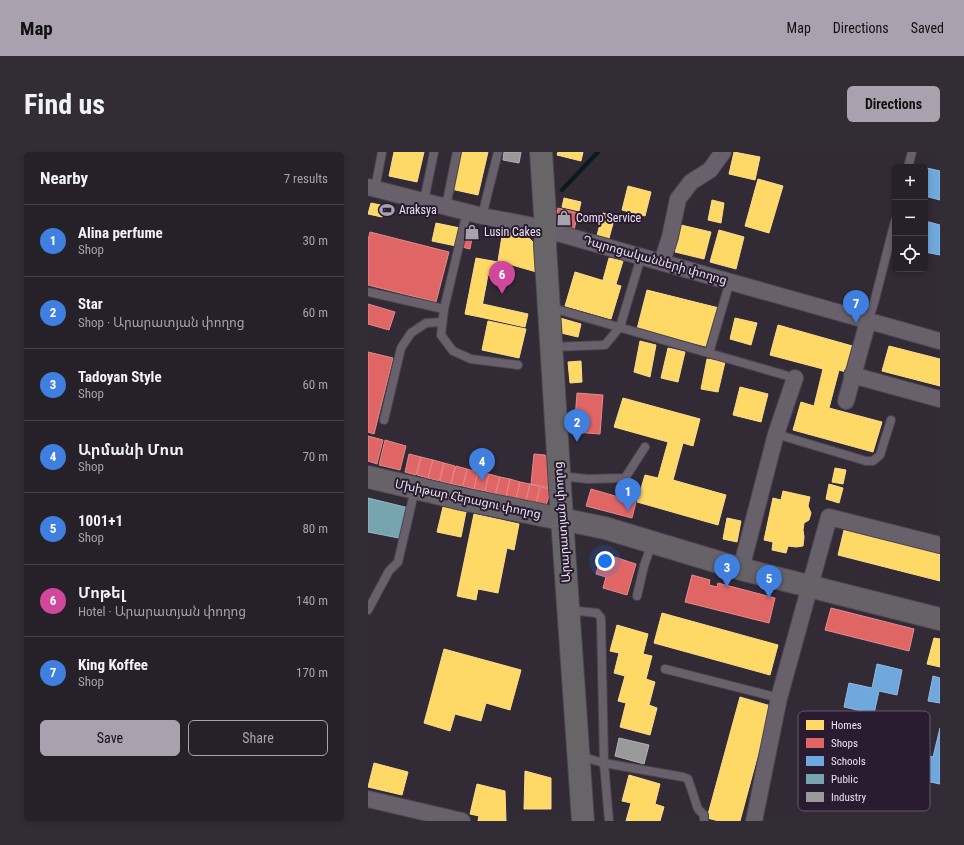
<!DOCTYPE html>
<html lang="en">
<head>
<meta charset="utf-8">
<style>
  :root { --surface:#262028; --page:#322d34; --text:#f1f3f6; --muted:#a4a3a8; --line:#423e45; --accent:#aaa1ae }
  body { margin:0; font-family:"Roboto Condensed","Noto Sans Armenian",sans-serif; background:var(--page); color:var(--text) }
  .controls { position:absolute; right:12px; top:12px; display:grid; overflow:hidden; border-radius:6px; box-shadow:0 2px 6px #0003 }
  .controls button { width:36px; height:36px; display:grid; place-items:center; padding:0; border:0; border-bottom:1px solid var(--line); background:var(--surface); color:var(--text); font:20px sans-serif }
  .you { position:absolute; left:237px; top:409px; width:14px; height:14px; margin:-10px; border:3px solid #fff; border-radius:50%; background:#1a73e8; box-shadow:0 0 0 6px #1a73e833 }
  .badge { display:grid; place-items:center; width:26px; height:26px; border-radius:50%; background:var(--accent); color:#fff; font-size:13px; font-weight:700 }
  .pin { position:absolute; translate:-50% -33px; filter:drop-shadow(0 1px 2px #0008) }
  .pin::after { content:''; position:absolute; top:21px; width:14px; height:12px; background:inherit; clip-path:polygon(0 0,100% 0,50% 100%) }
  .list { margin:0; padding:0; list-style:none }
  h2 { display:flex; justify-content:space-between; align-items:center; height:52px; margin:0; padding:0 16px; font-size:17px }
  h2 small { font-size:13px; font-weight:400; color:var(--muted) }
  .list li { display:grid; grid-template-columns:26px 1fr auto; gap:12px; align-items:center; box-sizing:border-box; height:72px; padding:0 16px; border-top:1px solid var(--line) }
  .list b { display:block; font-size:15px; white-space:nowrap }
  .list p { margin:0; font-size:13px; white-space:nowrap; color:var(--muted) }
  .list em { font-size:13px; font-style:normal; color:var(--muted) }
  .actions { display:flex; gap:8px; padding:12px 16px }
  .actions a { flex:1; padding:9px 0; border:1px solid var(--accent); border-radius:6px; text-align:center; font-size:14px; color:var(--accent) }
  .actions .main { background:var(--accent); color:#111 }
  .icon { flex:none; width:22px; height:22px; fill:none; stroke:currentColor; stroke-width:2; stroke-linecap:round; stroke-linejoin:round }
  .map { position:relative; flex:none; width:572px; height:669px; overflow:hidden; border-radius:6px }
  header { display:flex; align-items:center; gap:24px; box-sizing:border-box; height:56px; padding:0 20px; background:var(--accent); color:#111 }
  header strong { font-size:19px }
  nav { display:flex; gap:22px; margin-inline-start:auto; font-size:14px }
  .intro { display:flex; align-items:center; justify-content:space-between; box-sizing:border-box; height:96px; padding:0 24px }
  h1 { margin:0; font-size:28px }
  .button { padding:10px 18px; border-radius:6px; background:var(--accent); color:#111; font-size:14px; font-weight:700 }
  main { display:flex; gap:24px; padding:0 24px }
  aside { flex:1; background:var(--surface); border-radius:6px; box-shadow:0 2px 6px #0003 }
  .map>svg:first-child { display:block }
</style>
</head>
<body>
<header>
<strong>Map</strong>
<nav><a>Map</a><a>Directions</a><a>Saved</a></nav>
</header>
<div class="intro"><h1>Find us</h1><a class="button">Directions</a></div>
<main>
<aside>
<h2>Nearby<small>7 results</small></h2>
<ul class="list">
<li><span class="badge" style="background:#3f7fe0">1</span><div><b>Alina perfume</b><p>Shop</p></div><em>30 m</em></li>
<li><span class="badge" style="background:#3f7fe0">2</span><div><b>Star</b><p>Shop · Արարատյան փողոց</p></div><em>60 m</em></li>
<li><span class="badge" style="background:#3f7fe0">3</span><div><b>Tadoyan Style</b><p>Shop</p></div><em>60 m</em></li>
<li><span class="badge" style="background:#3f7fe0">4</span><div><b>Արմանի Մոտ</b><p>Shop</p></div><em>70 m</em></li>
<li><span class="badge" style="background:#3f7fe0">5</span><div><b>1001+1</b><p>Shop</p></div><em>80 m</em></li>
<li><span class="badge" style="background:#d1479c">6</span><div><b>Մոթել</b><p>Hotel · Արարատյան փողոց</p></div><em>140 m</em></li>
<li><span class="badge" style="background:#3f7fe0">7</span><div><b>King Koffee</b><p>Shop</p></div><em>170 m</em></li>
</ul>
<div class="actions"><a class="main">Save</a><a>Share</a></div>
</aside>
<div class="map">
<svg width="572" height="669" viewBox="0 0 572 669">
  <rect width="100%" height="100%" fill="#322a35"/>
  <g fill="#ffd966" stroke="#f9db8f">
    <path d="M26 0H56L49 30 21 24Z"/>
    <path d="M92 0H120L110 43 83 37Z"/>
    <path d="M190 0H215L213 9 189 3Z"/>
    <path d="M366 0 392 5 387 28 361 22Z"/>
    <path d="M390 27 415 34 401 81 377 74Z"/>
    <path d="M260 34 283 40 277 64 254 58Z"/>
    <path d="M196 46 213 50 211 59 194 55Z"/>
    <path d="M344 48 356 51 353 71 340 68Z"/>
    <path d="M3 51 17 54 14 65 0 62Z"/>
    <path d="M235 61 247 64 240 90 228 87Z"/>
    <path d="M68 71 92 76 88 94 64 89Z"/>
    <path d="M313 73 343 80 336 107 307 100Z"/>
    <path d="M135 78 160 85 168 93 172 121 130 109Z"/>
    <path d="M351 78 376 85 368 117 342 110Z"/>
    <path d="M108 106 130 110 128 125 120 123 112 165 97 162Z"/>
    <path d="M241 106 255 109 248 132 235 128Z"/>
    <path d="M207 120 253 134 243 167 197 154Z"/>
    <path d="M279 138 351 156 341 195 269 177Z"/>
    <path d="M115 152 160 162 157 175 112 165Z"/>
    <path d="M192 166 213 172 210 185 189 180Z"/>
    <path d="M367 166 389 171 383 193 362 187Z"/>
    <path d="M120 169 158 177 151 206 114 198Z"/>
    <path d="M410 173 488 195 481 221 471 218 461 256 514 270 505 300 425 278 433 250 446 254 455 217 402 203Z"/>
    <path d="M272 189 288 193 282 225 266 220Z"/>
    <path d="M521 194 572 207V234L514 219Z"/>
    <path d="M300 196 317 200 310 230 293 226Z"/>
    <path d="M339 207 357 210 350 240 333 237Z"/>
    <path d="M213 209 214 230 202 231 200 210Z"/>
    <path d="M372 235 400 242 393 270 365 263Z"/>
    <path d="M255 246 332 267 325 294 315 291 305 328 358 343 350 373 269 350 277 323 290 326 300 290 246 275Z"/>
    <path d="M467 316 478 318 475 332 464 330Z"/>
    <path d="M461 332 475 336 471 351 458 347Z"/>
    <path d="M415 339 442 345 440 354 443 361 441 368 436 371 435 378 436 385 435 394 428 395 420 394 418 401 404 398 405 390 396 388 405 346 413 348Z"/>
    <path d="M75 355 98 360 93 385 69 380Z"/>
    <path d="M106 362 151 372 146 398 139 396 130 441 110 437 108 448 89 444Z"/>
    <path d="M359 366 373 369 369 390 355 387Z"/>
    <path d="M476 378 572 402V429L470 403Z"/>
    <path d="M294 461 410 493 402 523 286 491Z"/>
    <path d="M249 473 280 482 275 502 284 504 278 527 287 530 281 553 289 556 282 583 252 575 258 551 250 549 257 524 246 521 251 501 242 499Z"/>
    <path d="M566 486 572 487V515L559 512Z"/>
    <path d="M76 497 153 518 142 558 118 551 113 569 87 562 82 579 56 571Z"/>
    <path d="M372 545 403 554 372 669H351L339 666Z"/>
    <path d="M6 611 40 620 34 643 0 635Z"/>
    <path d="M157 619 183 626V657H156Z"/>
    <path d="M261 623 292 632 287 652 296 655 292 669H258L263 651 254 649Z"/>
    <path d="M109 632 137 639 138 669H110L111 664 102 662Z"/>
  </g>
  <g fill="#e06666" stroke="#e38b8f">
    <path d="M190 56 210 61 206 78 186 73Z"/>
    <path d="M97 78 105 80 102 97 94 95Z"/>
    <path d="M2 80 81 100 68 150 0 133V88Z"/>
    <path d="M0 152 27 160 21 178 0 172Z"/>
    <path d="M0 200 25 206 6 282 0 280Z"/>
    <path d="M209 241 235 243 232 282 206 280Z"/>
    <path d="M0 284 15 288 9 312 0 309Z"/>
    <path d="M17 288 38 294 32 318 11 313Z"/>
    <path d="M41 302 53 305 48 323 37 320Z"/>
    <path d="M166 302 177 303 182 310V336L163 332Z"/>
    <path d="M53 305 65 308 60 326 49 323Z"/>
    <path d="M65 308 76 311 71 329 60 326Z"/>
    <path d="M76 311 87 314 83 332 72 329Z"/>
    <path d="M88 314 99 317 95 334 83 332Z"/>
    <path d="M99 317 110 320 106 337 95 334Z"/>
    <path d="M110 319 121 322 117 339 106 337Z"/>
    <path d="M121 322 132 325 127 342 117 339Z"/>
    <path d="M132 325 142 327 138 345 128 342Z"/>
    <path d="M142 327 152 330 148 347 138 345Z"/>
    <path d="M152 330 162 332 158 349 148 347Z"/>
    <path d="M162 332 172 335 168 352 158 349Z"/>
    <path d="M172 335 183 337 178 354 168 352Z"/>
    <path d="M223 337 268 350 264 366 218 354Z"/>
    <path d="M234 401 268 412 259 443 235 436 238 425 228 422Z"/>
    <path d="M324 423 342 428 341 433 349 435 350 431 407 446 401 471 317 450Z"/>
    <path d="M463 456 546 477 541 499 457 478Z"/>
  </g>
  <g fill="#6fa8dc" stroke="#94b9e2">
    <path d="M559 16 572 19V48L557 44V26Z"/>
    <path d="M557 69 572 73V103L557 100Z"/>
    <path d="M509 512 534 518 529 543 511 539 500 589 521 594 519 599 547 605 548 601 565 605 572 576V632L543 626 540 642 511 635 515 619 464 608 470 583 492 588 498 560 476 555 481 531 504 536Z"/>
    <path d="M565 524 572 526V551L560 549Z"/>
  </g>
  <path fill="#76a5af" stroke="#99b7c2" d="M0 346 41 356 36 387 0 380Z"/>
  <g fill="#999" stroke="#b1afb3">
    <path d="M136 0H153L151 11 135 8Z"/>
    <path d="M251 586 281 593 276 612 247 604Z"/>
  </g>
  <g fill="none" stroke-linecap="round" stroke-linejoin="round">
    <path stroke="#091a1d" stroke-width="4" d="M194 38 230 0"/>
    <g stroke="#4c454f" stroke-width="10">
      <g id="lane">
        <path d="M540 15 544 0"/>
        <path d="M7 37 14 0"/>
        <path d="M56 49 66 0"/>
        <path d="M78 54 89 0"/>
        <path d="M99 60 76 157 73 183 85 199 103 207 150 213"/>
        <path d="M114 64 130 0"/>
        <path d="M0 140 76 157"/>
        <path d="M181 155 427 226"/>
        <path d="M500 169 506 151 527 69"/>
        <path d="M183 195 237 193 252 175 273 105"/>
        <path d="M341 201 362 129"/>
        <path d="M16 268 33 196 43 181 58 171 74 170"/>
        <path d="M408 282 498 309H505L512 303 523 268"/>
        <path d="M192 324 220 327 257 326 277 295"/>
        <path d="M269 444 276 414 284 391"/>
        <path d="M0 458 21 419 30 410 47 337"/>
        <path d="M201 458 229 461 233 466 236 611 241 669"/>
        <path d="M297 517 411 546"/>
        <path d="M211 604 236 611 315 625 320 627 330 657 336 663V669"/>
      </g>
    </g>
    <g stroke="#4c454f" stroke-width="18">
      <g id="street">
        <path d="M0 35 114 64 161 73 572 189"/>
        <path d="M294 110 302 85 310 47 323 30 342 18 355 0"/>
        <path d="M484 223 572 247"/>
        <path d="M478 249 500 169"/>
        <path d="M373 417 408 282 427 226"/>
        <path d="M0 647 94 669"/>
        <path d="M386 669 411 546 461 365 572 393"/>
      </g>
    </g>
    <g stroke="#4c454f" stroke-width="24">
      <path id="secondary" d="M0 325 94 347 237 376 373 417 572 467"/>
    </g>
    <g stroke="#4c454f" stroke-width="24">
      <path id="primary" d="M173 0 178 78 177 93 194 367 215 669"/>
    </g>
    <use href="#lane" stroke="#68616b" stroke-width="8"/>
    <use href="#street" stroke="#68616b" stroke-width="16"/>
    <use href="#secondary" stroke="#676268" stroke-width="22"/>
    <use href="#primary" stroke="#676567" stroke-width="22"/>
  </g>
  <defs>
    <g id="stadium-bare" transform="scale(1.2)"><path d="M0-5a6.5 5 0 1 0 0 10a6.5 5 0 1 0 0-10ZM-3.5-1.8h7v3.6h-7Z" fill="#aaa1ae" stroke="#291c30" stroke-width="2.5" paint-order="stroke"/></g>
    <g id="shop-bare" transform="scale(1.2)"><path d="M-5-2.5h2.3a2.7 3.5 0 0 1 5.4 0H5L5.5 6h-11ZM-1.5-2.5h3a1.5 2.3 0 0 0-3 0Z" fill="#aaa1ae" stroke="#291c30" stroke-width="2.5" paint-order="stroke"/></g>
  </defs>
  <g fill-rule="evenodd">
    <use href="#stadium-bare" x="19" y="58"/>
    <use href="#shop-bare" x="196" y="66"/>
    <use href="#shop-bare" x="104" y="80"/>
  </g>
  <g text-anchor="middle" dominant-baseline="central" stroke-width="4" stroke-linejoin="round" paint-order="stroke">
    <g font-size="12" fill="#eae1ef" stroke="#291c30" text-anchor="start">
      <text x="31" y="58">Araksya</text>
      <text x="208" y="66">Comp Service</text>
      <text x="116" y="80">Lusin Cakes</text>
    </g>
    <g font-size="12" fill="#eae1ef" stroke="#291c30">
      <text transform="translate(287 108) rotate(16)">Դպրոցականների փողոց</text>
      <text transform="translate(100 347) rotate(12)">Մխիթար Հերացու փողոց</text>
      <text transform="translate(194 370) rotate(-94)">Արարատյան փողոց</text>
    </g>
  </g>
  <rect x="430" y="559" width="132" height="100" rx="6" fill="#291c30" stroke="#635769" stroke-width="1"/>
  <rect x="438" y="568" width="18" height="10" fill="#ffd966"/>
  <rect x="438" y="586" width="18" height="10" fill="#e06666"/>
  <rect x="438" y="604" width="18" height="10" fill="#6fa8dc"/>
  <rect x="438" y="622" width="18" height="10" fill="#76a5af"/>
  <rect x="438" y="640" width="18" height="10" fill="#999"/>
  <g font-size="11" fill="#eae1ef">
    <text x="463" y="577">Homes</text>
    <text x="463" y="595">Shops</text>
    <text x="463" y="613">Schools</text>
    <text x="463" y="631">Public</text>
    <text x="463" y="649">Industry</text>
  </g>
</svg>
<div class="controls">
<button>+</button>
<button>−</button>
<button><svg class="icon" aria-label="locate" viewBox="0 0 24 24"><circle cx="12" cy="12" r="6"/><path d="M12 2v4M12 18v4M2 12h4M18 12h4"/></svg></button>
</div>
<div class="you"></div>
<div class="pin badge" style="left:260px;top:359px;background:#3f7fe0">1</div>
<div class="pin badge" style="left:209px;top:290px;background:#3f7fe0">2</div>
<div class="pin badge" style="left:359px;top:435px;background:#3f7fe0">3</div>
<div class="pin badge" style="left:114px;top:329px;background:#3f7fe0">4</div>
<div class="pin badge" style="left:401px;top:446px;background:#3f7fe0">5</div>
<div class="pin badge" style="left:134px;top:142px;background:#d1479c">6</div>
<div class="pin badge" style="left:488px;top:171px;background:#3f7fe0">7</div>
</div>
</main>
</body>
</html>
